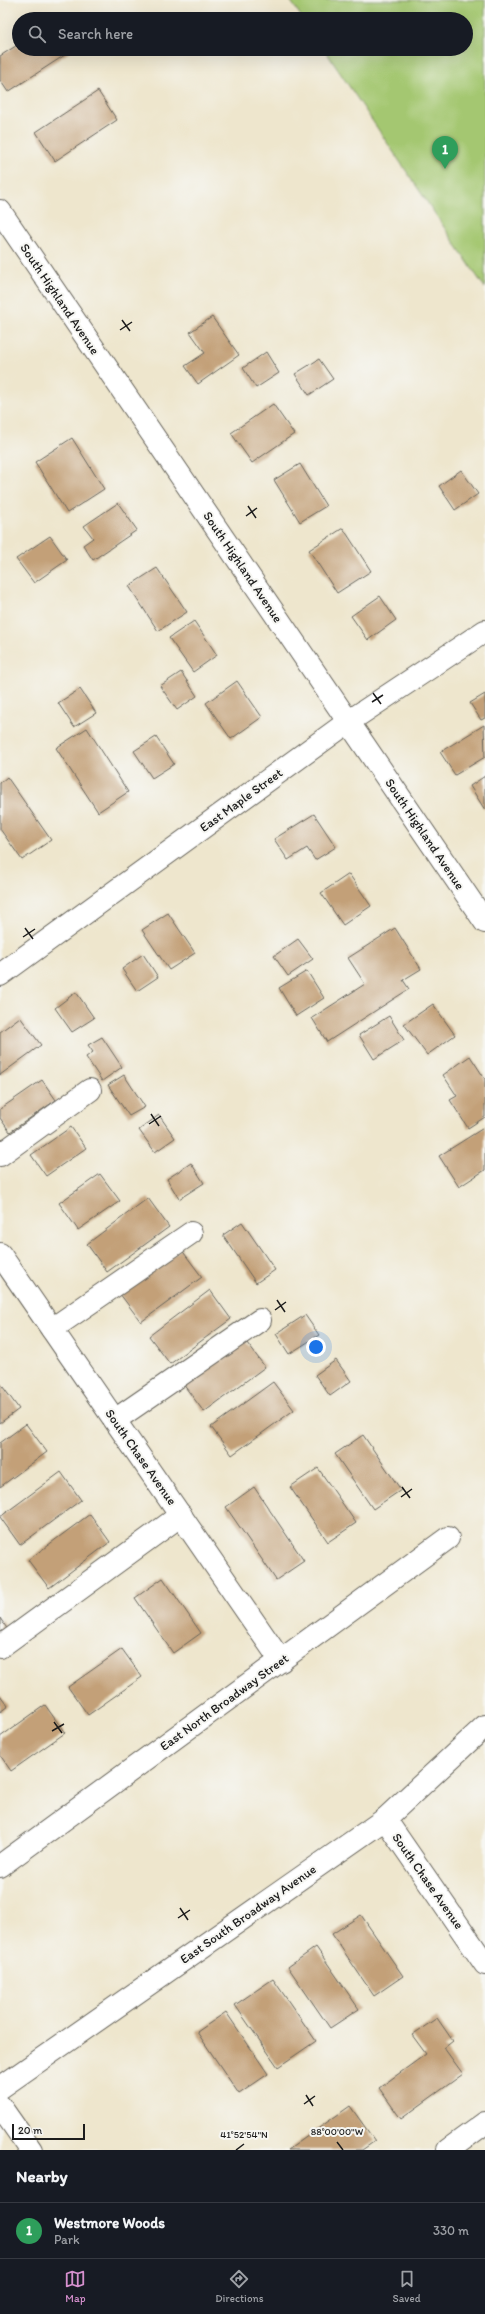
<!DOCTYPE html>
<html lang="en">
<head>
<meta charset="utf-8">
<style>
  :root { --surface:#171b24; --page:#20242c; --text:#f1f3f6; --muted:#9ea1a6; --line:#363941; --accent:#d690ce }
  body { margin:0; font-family:Itim,sans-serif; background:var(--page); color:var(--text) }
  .scale { position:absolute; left:12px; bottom:10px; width:73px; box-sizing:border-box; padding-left:4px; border:2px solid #1c1c1c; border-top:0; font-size:11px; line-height:14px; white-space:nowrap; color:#1c1c1c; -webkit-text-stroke:3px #f6f6f2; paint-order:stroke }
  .you { position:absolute; left:316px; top:1347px; width:14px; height:14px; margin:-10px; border:3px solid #fff; border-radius:50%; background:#1a73e8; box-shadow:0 0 0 6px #1a73e833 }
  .badge { display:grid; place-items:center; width:26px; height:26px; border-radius:50%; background:var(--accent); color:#fff; font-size:13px; font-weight:700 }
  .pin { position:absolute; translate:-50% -33px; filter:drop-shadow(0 1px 2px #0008) }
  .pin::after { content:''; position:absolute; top:21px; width:14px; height:12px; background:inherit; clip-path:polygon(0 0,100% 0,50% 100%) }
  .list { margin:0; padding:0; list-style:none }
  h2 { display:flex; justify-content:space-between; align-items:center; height:52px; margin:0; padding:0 16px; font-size:17px }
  h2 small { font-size:13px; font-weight:400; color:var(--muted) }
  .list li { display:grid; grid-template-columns:26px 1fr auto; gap:12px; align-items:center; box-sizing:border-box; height:56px; padding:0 16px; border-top:1px solid var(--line) }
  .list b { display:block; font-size:15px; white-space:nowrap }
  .list p { margin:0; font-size:13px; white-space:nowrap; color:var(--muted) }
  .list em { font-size:13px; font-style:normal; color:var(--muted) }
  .icon { flex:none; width:22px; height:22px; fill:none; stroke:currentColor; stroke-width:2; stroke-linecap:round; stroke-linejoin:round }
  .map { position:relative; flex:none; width:485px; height:2150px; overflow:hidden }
  .search { position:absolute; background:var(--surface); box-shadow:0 4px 16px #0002; left:12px; right:12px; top:12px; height:44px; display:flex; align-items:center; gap:10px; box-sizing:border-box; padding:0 14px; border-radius:22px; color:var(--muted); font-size:15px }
  .sheet { height:108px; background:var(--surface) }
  nav { display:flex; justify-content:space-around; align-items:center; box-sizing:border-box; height:56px; border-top:1px solid var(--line); background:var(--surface); font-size:11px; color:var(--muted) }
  nav a { display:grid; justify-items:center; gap:2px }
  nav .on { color:var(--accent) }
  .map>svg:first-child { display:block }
</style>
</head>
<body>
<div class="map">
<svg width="485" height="2150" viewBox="0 0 485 2150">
  <rect width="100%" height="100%" fill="#f6f6f2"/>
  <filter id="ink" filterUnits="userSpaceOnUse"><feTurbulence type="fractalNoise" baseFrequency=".025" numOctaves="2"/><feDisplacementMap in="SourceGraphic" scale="8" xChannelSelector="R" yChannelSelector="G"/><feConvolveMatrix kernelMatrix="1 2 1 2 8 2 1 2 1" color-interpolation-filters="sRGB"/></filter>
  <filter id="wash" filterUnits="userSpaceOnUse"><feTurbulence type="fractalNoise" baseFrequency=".012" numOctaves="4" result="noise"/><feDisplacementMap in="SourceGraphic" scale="16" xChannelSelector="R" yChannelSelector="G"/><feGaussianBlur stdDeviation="0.9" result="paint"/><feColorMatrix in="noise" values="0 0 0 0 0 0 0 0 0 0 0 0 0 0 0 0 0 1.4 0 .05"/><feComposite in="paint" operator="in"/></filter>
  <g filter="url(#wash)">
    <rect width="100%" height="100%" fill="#eee6cd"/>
    <path fill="#a4c771" stroke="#607246" d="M290 0H485V288L324 49H466V19H303Z"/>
    <g id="blocks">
      <g fill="#c3a078">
        <path d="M19 44V49H69L71 51 8 92 0 80V56Z"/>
        <path d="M98 91 117 120 55 161 36 132Z"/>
        <path d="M212 317 239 355 198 384 185 366 205 353 190 332Z"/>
        <path d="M266 352 279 373 256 388 243 368Z"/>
        <path d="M319 359 333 379 309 395 295 374Z"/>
        <path d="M273 404 294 434 252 463 231 433Z"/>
        <path d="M72 438 104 489 67 513 35 462Z"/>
        <path d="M300 464 326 506 300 522 274 480Z"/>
        <path d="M461 470 478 494 455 510 439 486Z"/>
        <path d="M118 503 137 530 93 560 83 545 93 538 84 526Z"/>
        <path d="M343 528 371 571 337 593 309 550Z"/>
        <path d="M50 536 67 560 34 583 16 559Z"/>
        <path d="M157 568 187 612 158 631 129 586Z"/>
        <path d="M380 596 396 620 368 640 351 616Z"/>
        <path d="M194 621 217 655 193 672 169 638Z"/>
        <path d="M181 672 197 696 177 710 160 686Z"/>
        <path d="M237 681 262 717 231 739 206 703Z"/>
        <path d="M80 689 96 713 74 727 58 703Z"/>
        <path d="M485 694V718L481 720 470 703Z"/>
        <path d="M484 725 485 757 455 775 440 752Z"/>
        <path d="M87 728 128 792 98 812 56 748Z"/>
        <path d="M156 737 174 764 152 778 134 751Z"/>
        <path d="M485 776V810L470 786Z"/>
        <path d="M7 777 51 840 22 860 0 829V783Z"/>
        <path d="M314 814 336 847 315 860 307 848 288 860 274 839Z"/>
        <path d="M349 874 371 906 343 925 321 893Z"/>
        <path d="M168 913 195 953 169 970 142 930Z"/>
        <path d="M395 928 421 969 403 980 409 989 327 1042 312 1018 365 984 348 958Z"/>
        <path d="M298 939 313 959 288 976 274 956Z"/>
        <path d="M143 954 158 977 137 991 122 969Z"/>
        <path d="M307 971 324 998 296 1016 279 988Z"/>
        <path d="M76 992 94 1018 72 1032 55 1008Z"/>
        <path d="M433 1004 455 1035 427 1055 404 1024Z"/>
        <path d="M389 1016 404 1040 374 1059 359 1035Z"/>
        <path d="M20 1017 41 1045 0 1075V1032Z"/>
        <path d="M102 1037 122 1067 102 1081 86 1057 93 1052 88 1045Z"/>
        <path d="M470 1056 485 1079V1117L468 1128 450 1100 457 1096 443 1075Z"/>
        <path d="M124 1075 145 1107 129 1116 108 1085Z"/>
        <path d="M42 1080 56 1100 10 1132 0 1118V1109Z"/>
        <path d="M159 1115 175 1138 155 1152 139 1130Z"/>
        <path d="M71 1127 86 1148 46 1176 31 1155Z"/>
        <path d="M485 1127V1170L459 1187 439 1156Z"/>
        <path d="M191 1163 204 1183 179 1199 167 1179Z"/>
        <path d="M100 1174 120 1201 78 1230 59 1203Z"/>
        <path d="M148 1198 169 1227 107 1272 87 1244Z"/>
        <path d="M242 1222 275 1270 256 1283 223 1235Z"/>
        <path d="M181 1249 202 1277 141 1322 120 1294Z"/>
        <path d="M210 1290 231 1319 170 1364 149 1336Z"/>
        <path d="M305 1315 319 1335 289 1354 276 1334Z"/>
        <path d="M244 1339 265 1367 204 1412 183 1384Z"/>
        <path d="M336 1360 351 1381 330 1396 315 1375Z"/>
        <path d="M273 1382 294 1410 232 1455 211 1427Z"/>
        <path d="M0 1383 19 1409 0 1423Z"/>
        <path d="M26 1424 47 1452 0 1487V1443Z"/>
        <path d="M363 1435 401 1490 373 1509 335 1454Z"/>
        <path d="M318 1468 356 1523 328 1542 290 1487Z"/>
        <path d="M61 1472 81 1500 20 1545 0 1517Z"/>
        <path d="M254 1487 304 1561 276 1580 226 1507Z"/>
        <path d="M90 1514 110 1542 49 1588 28 1560Z"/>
        <path d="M163 1578 201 1633 173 1653 135 1598Z"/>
        <path d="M0 1618 8 1630 0 1636Z"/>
        <path d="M122 1649 142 1677 88 1715 68 1687Z"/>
        <path d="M0 1695 8 1706 0 1712Z"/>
        <path d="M45 1705 65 1733 11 1771 0 1755V1737Z"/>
        <path d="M361 1915 403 1976 374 1996 332 1934Z"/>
        <path d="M316 1947 359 2009 330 2028 288 1967Z"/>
        <path d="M273 1979 316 2041 278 2067 235 2005Z"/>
        <path d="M226 2012 268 2074 239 2094 197 2032Z"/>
        <path d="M437 2018 453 2041 444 2048 463 2074 401 2119 379 2088 426 2054 412 2035Z"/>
        <path d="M350 2106 375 2141 362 2150H288Z"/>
      </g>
    </g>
  </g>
  <g filter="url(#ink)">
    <use href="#blocks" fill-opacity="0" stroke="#66635a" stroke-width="1"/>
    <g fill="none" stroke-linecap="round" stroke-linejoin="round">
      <g stroke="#66635a" stroke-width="24">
        <g id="minor">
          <path d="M0 211 485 922"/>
          <path d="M0 975 348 722 485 631"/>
          <path d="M0 1155 90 1090"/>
          <path d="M0 1254 281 1661"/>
          <path d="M52 1329 191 1233"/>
          <path d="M115 1420 260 1320"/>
          <path d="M0 1647 181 1515"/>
          <path d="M385 1819 485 1964"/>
          <path d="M0 1866 448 1538"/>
          <path d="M0 2088 385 1819 485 1726"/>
          <path d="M0 2106 31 2150"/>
          <path d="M448 2150 485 2123"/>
        </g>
      </g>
      <use href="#minor" stroke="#fff" stroke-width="22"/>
    </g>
  </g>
  <path fill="none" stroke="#1c1c1c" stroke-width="1.5" d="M122 320 130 331M120 330 132 322M248 506 256 518M246 516 257 508M373 693 381 704M372 702 383 695M25 928 33 939M23 937 35 929M151 1114 159 1126M149 1124 161 1116M277 1300 285 1312M275 1310 286 1302M402 1487 410 1498M401 1497 412 1489M54 1722 62 1733M52 1731 64 1724M180 1908 188 1920M178 1918 190 1910M306 2095 313 2106M304 2104 315 2096M337 2142 343 2150M236 2150 244 2144"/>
  <g text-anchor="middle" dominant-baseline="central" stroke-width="4" stroke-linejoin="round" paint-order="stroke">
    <g font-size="13" fill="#1c1c1c" stroke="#f6f6f2">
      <text transform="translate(60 299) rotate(56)">South Highland Avenue</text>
      <text transform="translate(243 567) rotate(56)">South Highland Avenue</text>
      <text transform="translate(241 800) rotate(-36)">East Maple Street</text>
      <text transform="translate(425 834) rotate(56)">South Highland Avenue</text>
      <text transform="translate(141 1457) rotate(55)">South Chase Avenue</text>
      <text transform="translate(224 1702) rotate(-36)">East North Broadway Street</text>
      <text transform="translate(428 1881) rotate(55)">South Chase Avenue</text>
      <text transform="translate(248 1914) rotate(-35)">East South Broadway Avenue</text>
    </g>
  </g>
  <g font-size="10" text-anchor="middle" fill="#1c1c1c" stroke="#f6f6f2" stroke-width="4" stroke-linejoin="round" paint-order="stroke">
    <text x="337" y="2135">88°00'00"W</text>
    <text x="244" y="2138">41°52'54"N</text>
  </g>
</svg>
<div class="scale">20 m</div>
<div class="you"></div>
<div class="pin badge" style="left:445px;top:169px;background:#2e9e5b">1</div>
<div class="search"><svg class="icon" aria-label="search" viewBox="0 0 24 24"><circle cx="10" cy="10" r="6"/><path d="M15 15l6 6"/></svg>Search here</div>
</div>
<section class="sheet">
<h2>Nearby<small></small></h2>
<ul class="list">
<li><span class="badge" style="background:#2e9e5b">1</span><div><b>Westmore Woods</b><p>Park</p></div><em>330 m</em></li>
</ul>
</section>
<nav>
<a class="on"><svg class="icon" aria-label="map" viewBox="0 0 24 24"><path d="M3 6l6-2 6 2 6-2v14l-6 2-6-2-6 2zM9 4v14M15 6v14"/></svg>Map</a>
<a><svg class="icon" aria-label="directions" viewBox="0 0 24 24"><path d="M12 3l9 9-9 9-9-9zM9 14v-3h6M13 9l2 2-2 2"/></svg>Directions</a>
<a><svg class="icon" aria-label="saved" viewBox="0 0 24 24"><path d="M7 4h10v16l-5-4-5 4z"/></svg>Saved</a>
</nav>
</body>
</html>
